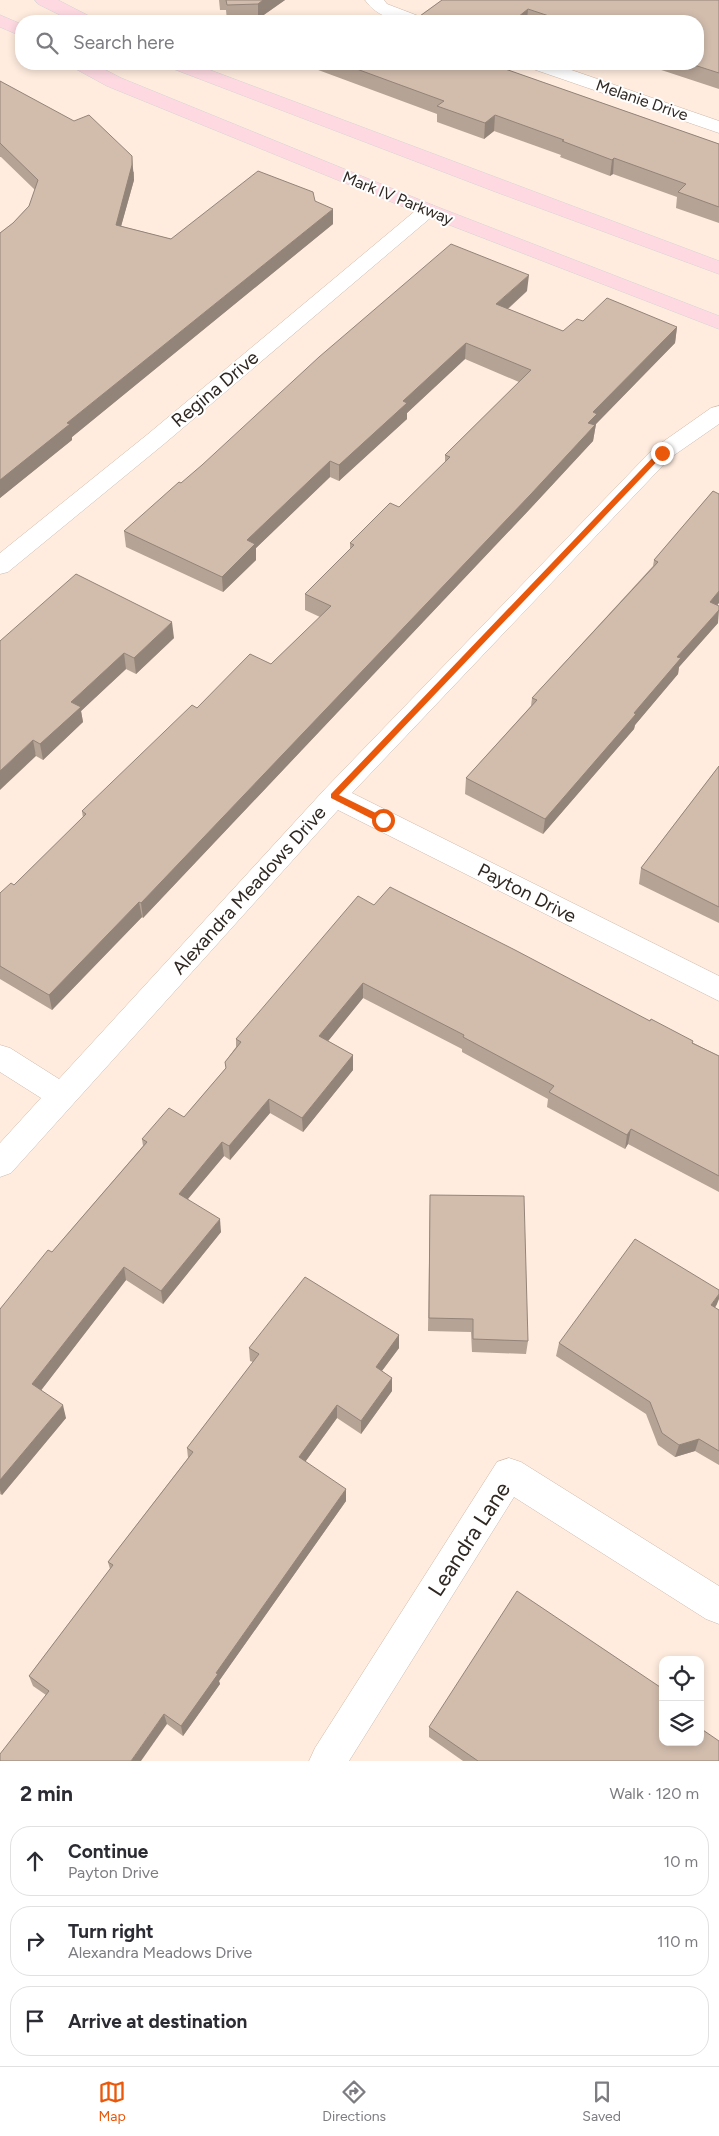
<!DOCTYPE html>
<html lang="en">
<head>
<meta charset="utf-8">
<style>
  :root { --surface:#fff; --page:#f7f7f7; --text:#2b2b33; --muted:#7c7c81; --line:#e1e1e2; --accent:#ea580c }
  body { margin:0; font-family:Figtree,sans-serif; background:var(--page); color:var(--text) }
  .controls { position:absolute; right:15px; bottom:15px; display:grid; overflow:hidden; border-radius:10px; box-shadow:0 2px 8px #0003 }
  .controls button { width:45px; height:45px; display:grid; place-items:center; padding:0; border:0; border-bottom:1px solid var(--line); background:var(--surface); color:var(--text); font:25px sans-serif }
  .stop { position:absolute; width:15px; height:15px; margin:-11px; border:4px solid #ea580c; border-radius:50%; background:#fff }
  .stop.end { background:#ea580c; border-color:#fff; box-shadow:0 1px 5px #0008 }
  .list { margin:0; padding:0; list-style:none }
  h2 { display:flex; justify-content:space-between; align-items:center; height:65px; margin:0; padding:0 20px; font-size:21px }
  h2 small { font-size:16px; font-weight:400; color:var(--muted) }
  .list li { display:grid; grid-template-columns:32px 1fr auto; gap:15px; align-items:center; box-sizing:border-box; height:70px; margin:0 10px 10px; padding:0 10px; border:1px solid var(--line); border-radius:20px }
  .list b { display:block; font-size:19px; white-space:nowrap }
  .list p { margin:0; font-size:16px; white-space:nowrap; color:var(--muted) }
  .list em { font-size:16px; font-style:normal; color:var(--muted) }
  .icon { flex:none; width:28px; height:28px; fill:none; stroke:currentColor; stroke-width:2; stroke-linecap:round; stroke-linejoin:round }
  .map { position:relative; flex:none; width:719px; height:1761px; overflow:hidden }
  .search { position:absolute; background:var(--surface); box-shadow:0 2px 8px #0003; left:15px; right:15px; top:15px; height:55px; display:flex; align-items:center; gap:12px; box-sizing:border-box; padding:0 18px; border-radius:20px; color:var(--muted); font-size:19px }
  .sheet { height:305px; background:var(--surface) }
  nav { display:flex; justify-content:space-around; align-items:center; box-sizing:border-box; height:70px; border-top:1px solid var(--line); background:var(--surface); font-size:14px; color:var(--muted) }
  nav a { display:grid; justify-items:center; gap:2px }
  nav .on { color:var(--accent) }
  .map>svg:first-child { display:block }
</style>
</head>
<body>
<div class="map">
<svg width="719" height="1761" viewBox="0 0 719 1761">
  <rect width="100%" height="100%" fill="#ffecdf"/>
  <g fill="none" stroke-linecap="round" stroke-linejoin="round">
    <g stroke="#ceb8a8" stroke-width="1">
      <g id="minor">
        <path d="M365 0H384L387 4 421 17 424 21C402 22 379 20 365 0Z"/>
        <path d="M528 64H554L719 121V133L530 68Z"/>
        <path d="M428 204 435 206 438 210 435 214 164 444 8 572 0 574V553L148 434 421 206Z"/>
        <path d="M719 406V424L670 458 352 793 719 976V1001L338 810 11 1173 0 1177V1143L41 1098 0 1072V1045L10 1048 59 1079 325 789 654 448 711 408Z"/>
        <path d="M509 1458 521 1462 719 1586V1624L706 1619 514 1497 349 1761H309L315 1748 497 1462Z"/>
      </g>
    </g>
    <g stroke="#d5d4d3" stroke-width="1">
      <g id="major">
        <path d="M35 0H58L91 17 94 21H72L38 4Z"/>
        <path d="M0 15 21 24V36L0 27Z"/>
        <path d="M72 64H94L121 78 435 206 719 316V329L421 214 107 86 74 68Z"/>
        <path d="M169 64H194L719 261V274L496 192 171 68Z"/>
      </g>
    </g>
    <use href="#minor" fill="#fff" fill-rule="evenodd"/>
    <use href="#major" fill="#fed9e2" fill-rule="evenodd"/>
  </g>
  <g fill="#b5a395">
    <path d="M219 0H285L258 19 227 21 226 10H220Z"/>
    <path d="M442 0H719V89L643 64H698V21H413Z"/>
    <path d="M302 64H491L719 144V223L676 208 677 197 613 174 610 176 560 157 561 155 494 131 484 139 437 122V114Z"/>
    <path d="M0 81 134 172V180L121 226 171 239 315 201 333 224 72 437V440L0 498V233L13 223 29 206 35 190 1 157H0Z"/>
    <path d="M527 291 508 309 563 331 583 321 677 327 675 343 596 424 593 441 529 510 143 918 142 917 52 1010 0 979V893L14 885 83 818 82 811 197 708 271 664 320 617 305 610V594L350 549V543L399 507 445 463V455L519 382 465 359 407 413V419L339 481 330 477 256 548V560L223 592 126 547 124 531 181 483Z"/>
    <path d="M713 491 718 623 679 667 678 674 635 725 634 729 543 834 465 794 466 778 531 706 532 698 653 566 654 560Z"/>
    <path d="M174 638 136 674 126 669 81 711 83 722 43 760 36 756 0 641Z"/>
    <path d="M719 766V923L639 884 641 868Z"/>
    <path d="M374 905 650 1021 719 1056V1192L628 1144 625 1149 547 1107 548 1099 462 1052V1049L363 998 328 1041 353 1055V1070L303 1132 270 1113 230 1160 224 1156 188 1199 221 1232 163 1304 126 1280 41 1390 66 1418 2 1495 0 1494V1309L52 1252 143 1146 142 1139 184 1117 226 1068 225 1062 236 1047V1039Z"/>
    <path d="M430 1195 528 1341 526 1354 472 1352 471 1332 428 1331Z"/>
    <path d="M717 1304 715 1308 719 1310V1465L695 1451 675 1457 658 1445 646 1414 556 1356 559 1343Z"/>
    <path d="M399 1335V1348L382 1371 392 1378V1391L361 1434 337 1418 305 1462 346 1501 219 1681 220 1684 183 1736 167 1724 46 1695 33 1686 29 1676 110 1569 108 1562 188 1458 187 1448 253 1362 250 1361 249 1348Z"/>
    <path d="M429 1727 663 1742 719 1761H463L429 1737Z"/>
  </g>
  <g fill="#938479">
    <path d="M263 0H285L258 19V4Z"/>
    <path d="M528 9 527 21H513Z"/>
    <path d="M495 115 494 131 484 139 485 123Z"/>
    <path d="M132 156 134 180 117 241 116 225Z"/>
    <path d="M614 158 613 174 610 176 612 160Z"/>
    <path d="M333 209V224L72 437V440L0 498V480L67 423Z"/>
    <path d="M529 275 527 291 495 320 496 304Z"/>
    <path d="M677 327 675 343 596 424 593 441 529 510 143 918 141 903 588 423 593 412Z"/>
    <path d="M466 343 465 359 407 413V419L339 481V465L403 401Z"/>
    <path d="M330 461V477L256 548V560L223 592 222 577 247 540Z"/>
    <path d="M719 591V603L707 618 710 602Z"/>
    <path d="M719 610 718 623 679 667 678 674 635 725 634 729 543 834 545 819 634 713 677 657Z"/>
    <path d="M172 622 174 638 136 674 134 658Z"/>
    <path d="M124 653 126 669 81 711 83 722 43 760 40 744 71 702Z"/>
    <path d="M33 740 36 756 0 790V771Z"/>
    <path d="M139 902 142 917 52 1010 49 995Z"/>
    <path d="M363 983V998L320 1051 319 1036Z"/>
    <path d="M353 1055V1070L303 1132 302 1118Z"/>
    <path d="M269 1099 270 1113 230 1160 229 1146Z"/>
    <path d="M631 1129 628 1144 625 1149 627 1135Z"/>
    <path d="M222 1142 224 1156 181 1207 179 1194Z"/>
    <path d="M220 1219 221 1232 163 1304 161 1291Z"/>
    <path d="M124 1267 126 1280 36 1397 32 1384Z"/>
    <path d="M719 1294V1299L717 1304 707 1319 711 1305Z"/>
    <path d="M399 1335V1348L375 1380 376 1367Z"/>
    <path d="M392 1378V1391L361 1434V1421Z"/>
    <path d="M63 1405 66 1418 2 1495 0 1490V1480Z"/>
    <path d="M337 1405V1418L300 1469 299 1457Z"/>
    <path d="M699 1439 695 1451 675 1457 679 1445Z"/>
    <path d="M346 1489V1501L219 1681 220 1684 183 1736 181 1726 216 1673Z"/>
    <path d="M164 1714 167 1724 141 1761H131Z"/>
  </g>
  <g fill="#d2bdad" stroke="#938479">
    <path d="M226 0H263L258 4 227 5Z"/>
    <path d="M442 0H719V73L691 64H698V21H564L528 9 513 21H413Z"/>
    <path d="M339 16 354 21H332Z"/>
    <path d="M343 64H491L719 144V207L678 192 686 184 614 158 612 160 562 141 564 140 495 115 485 123 437 106 444 101Z"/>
    <path d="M0 81 74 121 89 115 132 156V165L116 225 171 239 258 171 313 192 315 201 333 209 67 423 70 424 0 480V233L13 223 29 206 38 180 0 143Z"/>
    <path d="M451 244 529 275 496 304 563 331 577 319 583 321 607 298 677 327 593 412 597 414 588 423 595 425 531 494 141 903 139 902 49 995 0 966V893L11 883 14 885 86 814 82 811 192 705 197 708 250 654 271 664 331 606 305 594 354 545 350 543 390 503 399 507 450 457 445 455 531 370 466 343 403 401 407 403 339 465 330 461 247 540 255 544 222 577 124 531 179 482 181 483 202 465 319 357Z"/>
    <path d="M713 491 719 494V591L710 602 719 606V610L677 657 681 658 634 713 636 714 545 819 466 778 537 700 532 698 658 562 654 560Z"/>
    <path d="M76 574 172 622 134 658 124 653 71 702 81 707 40 744 33 740 0 771V641Z"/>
    <path d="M719 766V907L641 868Z"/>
    <path d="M390 887 515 950 650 1021 651 1019 693 1041 692 1043 719 1056V1176L631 1129 627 1135 549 1092 554 1086 463 1037 464 1035 363 983 319 1036 353 1055 302 1118 269 1099 229 1146 222 1142 179 1194 220 1219 161 1291 124 1267 32 1384 63 1405 0 1480V1309L48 1250 52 1252 147 1142 142 1139 169 1108 184 1117 226 1068 225 1062 241 1042 236 1039 358 896 374 905Z"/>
    <path d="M430 1195 524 1196 528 1341 473 1339V1319L429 1318Z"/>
    <path d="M635 1239 719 1290V1294L711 1305 719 1310V1451L699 1439 679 1445 662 1433 650 1402 559 1343Z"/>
    <path d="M305 1277 399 1335 376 1367 392 1378 361 1421 337 1405 299 1457 346 1489 216 1673 218 1674 181 1726 164 1714 131 1761H0V1754L49 1691 29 1676 113 1565 108 1562 193 1452 187 1448 259 1354 249 1348Z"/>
    <path d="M517 1591 663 1689V1742H700V1728L719 1741V1761H478L429 1727Z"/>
  </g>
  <path fill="#ea580c" d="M659 451 665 453 339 795 386 818V823H380L331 798V794Z"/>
  <g text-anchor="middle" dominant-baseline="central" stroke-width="4" stroke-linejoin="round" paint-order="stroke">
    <g font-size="16" fill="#2f2721" stroke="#fff">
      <text transform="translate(642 100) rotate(19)">Melanie Drive</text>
      <text transform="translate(398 198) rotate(22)">Mark IV Parkway</text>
    </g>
    <g font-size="19" fill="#2f2721" stroke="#fff">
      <text transform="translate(215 389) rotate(-40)">Regina Drive</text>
      <text transform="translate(249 890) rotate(-48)">Alexandra Meadows Drive</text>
      <text transform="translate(527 893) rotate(27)">Payton Drive</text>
    </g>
    <g font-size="22" fill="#2f2721" stroke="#fff">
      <text transform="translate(469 1539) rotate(-57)">Leandra Lane</text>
    </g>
  </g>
</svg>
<div class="controls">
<button><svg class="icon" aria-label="locate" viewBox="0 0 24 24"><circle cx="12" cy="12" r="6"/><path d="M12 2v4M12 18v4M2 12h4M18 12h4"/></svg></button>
<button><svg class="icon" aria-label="layers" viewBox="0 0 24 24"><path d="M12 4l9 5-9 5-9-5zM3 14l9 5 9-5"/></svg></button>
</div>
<div class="stop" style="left:383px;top:820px"></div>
<div class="stop end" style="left:662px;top:453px"></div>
<div class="search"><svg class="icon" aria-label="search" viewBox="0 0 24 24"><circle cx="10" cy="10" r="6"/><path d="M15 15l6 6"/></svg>Search here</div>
</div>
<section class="sheet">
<h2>2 min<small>Walk · 120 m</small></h2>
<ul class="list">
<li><svg class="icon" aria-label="ahead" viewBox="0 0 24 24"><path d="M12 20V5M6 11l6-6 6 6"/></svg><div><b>Continue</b><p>Payton Drive</p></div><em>10 m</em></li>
<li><svg class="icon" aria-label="right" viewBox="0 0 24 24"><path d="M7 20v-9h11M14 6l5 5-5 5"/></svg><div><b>Turn right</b><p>Alexandra Meadows Drive</p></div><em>110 m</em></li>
<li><svg class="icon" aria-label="arrive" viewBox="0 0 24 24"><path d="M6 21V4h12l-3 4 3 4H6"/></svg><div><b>Arrive at destination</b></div></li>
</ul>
</section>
<nav>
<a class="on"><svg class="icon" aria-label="map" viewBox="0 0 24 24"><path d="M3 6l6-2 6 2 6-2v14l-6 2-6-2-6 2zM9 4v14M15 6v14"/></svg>Map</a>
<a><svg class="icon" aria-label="directions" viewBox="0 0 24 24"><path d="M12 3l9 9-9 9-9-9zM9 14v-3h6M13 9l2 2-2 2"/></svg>Directions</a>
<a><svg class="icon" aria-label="saved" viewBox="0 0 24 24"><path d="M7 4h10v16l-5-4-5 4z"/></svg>Saved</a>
</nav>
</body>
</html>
